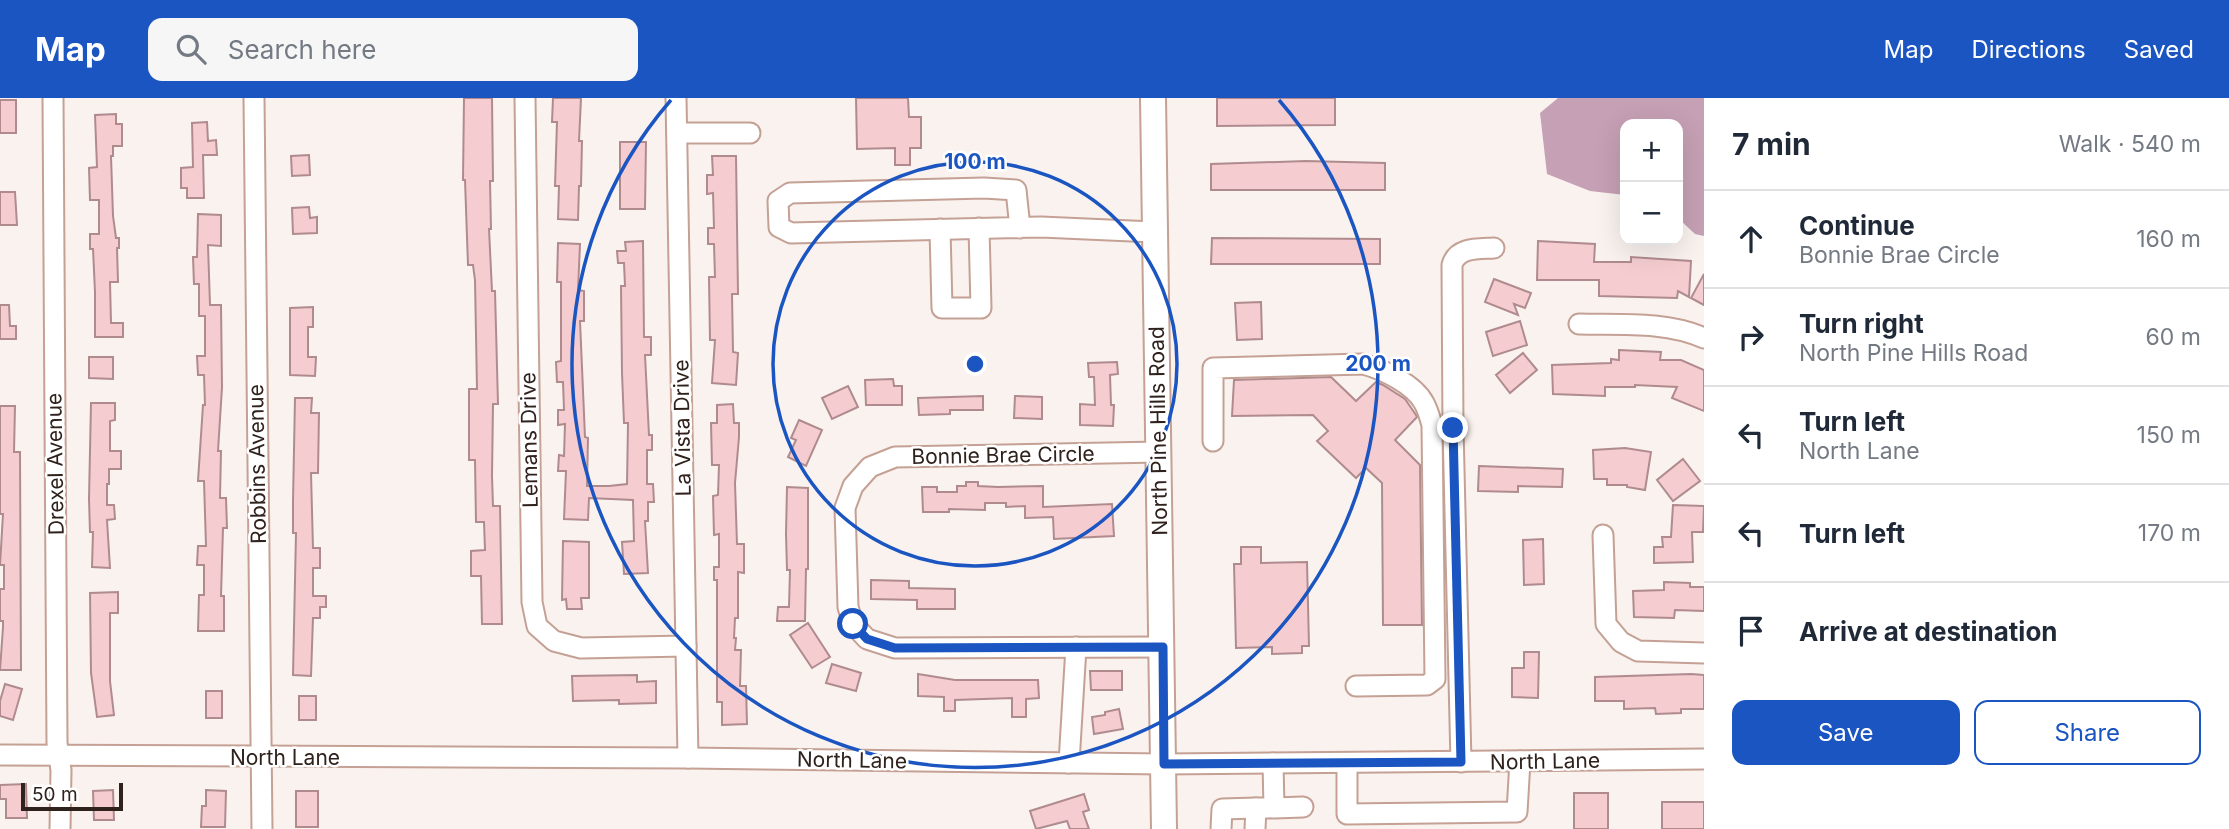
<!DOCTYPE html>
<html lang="en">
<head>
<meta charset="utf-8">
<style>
  :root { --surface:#fff; --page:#f6f6f7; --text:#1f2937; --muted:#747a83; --line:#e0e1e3; --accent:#1a55c1 }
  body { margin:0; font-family:Inter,sans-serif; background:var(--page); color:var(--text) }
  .controls { position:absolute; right:21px; top:21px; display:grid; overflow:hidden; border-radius:14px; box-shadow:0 7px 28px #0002 }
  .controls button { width:63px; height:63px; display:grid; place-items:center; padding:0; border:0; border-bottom:2px solid var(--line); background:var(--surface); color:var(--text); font:35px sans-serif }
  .scale { position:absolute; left:21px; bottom:18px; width:102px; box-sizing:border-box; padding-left:7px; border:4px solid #2f211c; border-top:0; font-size:19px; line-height:24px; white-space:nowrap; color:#2f211c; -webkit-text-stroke:5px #fff; paint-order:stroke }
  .stop { position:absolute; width:21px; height:21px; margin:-16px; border:5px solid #1a55c1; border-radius:50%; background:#fff }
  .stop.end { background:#1a55c1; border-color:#fff; box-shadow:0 2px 7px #0008 }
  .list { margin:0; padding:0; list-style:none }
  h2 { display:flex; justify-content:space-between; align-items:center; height:91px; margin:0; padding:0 28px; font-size:30px }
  h2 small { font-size:23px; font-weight:400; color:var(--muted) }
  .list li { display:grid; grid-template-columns:46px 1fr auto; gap:21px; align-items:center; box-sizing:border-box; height:98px; padding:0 28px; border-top:2px solid var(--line) }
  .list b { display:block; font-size:26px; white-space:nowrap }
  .list p { margin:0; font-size:23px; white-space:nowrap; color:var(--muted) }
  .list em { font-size:23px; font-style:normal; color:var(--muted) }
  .actions { display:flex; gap:14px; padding:21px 28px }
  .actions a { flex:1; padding:16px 0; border:2px solid var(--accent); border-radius:14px; text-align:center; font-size:24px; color:var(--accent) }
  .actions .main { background:var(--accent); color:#fff }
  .icon { flex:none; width:38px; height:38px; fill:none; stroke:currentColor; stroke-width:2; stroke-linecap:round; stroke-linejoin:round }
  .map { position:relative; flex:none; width:1704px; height:731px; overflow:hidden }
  header { display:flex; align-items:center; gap:42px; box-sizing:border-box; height:98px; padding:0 35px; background:var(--accent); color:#fff }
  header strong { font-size:33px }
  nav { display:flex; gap:38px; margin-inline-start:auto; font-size:24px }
  .search { width:490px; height:63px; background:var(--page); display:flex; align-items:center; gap:18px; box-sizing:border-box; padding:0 24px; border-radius:14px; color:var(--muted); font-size:26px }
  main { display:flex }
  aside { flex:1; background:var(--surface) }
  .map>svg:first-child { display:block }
</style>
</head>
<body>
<header>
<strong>Map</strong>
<div class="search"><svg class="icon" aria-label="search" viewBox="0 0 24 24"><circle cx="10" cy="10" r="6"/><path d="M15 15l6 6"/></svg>Search here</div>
<nav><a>Map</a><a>Directions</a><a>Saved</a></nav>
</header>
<main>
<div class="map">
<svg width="1704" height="731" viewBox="0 0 1704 731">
  <rect width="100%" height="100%" fill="#faf2ef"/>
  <path fill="#c6a0b4" d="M1558 0H1704V138L1695 136 1678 120V26H1625V97L1590 93 1547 76 1540 15Z"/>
  <g fill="#f5cdd0" stroke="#b08b8e" stroke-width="2">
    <path d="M464 0H492L493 83H490L491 131H489L492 193H495L498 306H493L492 378 493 408H500L502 526H482L481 478H471V453L485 452 484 424H476L475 362H469V291H477L475 182 473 167H468L465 82H463Z"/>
    <path d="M553 0H581L579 43H582L581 88H579L578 122 558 121 559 88H555L557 24H552Z"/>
    <path d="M856 0H908L909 19H921V50H910V67H895V50L857 51Z"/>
    <path d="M1217 0H1335V27L1217 28Z"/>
    <rect x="0" y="2" width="16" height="33"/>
    <path d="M116 16V26H122V48H113V58H111L113 118 116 140H119V150H117L118 184H110L111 225H123V239H95V194L93 151H90V136H99V102H90L89 70 97 69 95 17Z"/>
    <path d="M207 24 208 43 216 42 217 57H203L204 100H187V90H181V70L193 69 192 25Z"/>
    <path d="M620 44H646L645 111H620Z"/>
    <path d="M309 57 310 77 292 78 291 58Z"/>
    <path d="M712 58H736L738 196H732L733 254 738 255 736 287 712 285 715 242H710L709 179H715L714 146H708V130H714L713 95 707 96V77H713Z"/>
    <path d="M1306 63 1385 65V92H1211V66Z"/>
    <path d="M0 94H15L17 127H0Z"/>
    <path d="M309 109 310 120 317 119V135L293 136 292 110Z"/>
    <path d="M198 116 221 117V148L208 147 210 207H221L222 289 218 353H221L220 400H226L227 430H223L221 498H224V533H198L199 497H204V467H197L198 448H206L204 383H198L203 307H205L204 277H198L197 258H205V218H199V186H194L193 159H197Z"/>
    <path d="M1212 140 1380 141V166H1211Z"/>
    <path d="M643 143 644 239H651V257H645L649 337H652V352H647V386H653L654 404H648V423H645L648 475 624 476 622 444 634 443 633 402 589 400 588 422 564 421 566 373H558L559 357 564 358 565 326 558 327V312H564L563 284H557L556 264 561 263V184H557L558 145 580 146 578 192 584 193V223H580L585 339 588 340 587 388H609L627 386 628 325H624L622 275 621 188H625L624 165H618L617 153H626L625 144Z"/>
    <path d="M1538 143 1595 146 1594 164H1631V159L1691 163 1689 199 1678 193 1677 200 1599 198V182H1537Z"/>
    <path d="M1704 176V207L1691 200Z"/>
    <path d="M1494 181 1531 195 1525 210 1514 206 1518 217 1485 204Z"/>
    <path d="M1261 204 1262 241 1237 242 1235 205Z"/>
    <path d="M0 207H9L10 228H16V241H0Z"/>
    <path d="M313 209V229H308V259H316L315 278 290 277V210Z"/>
    <path d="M1520 223 1527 247 1493 258 1486 234Z"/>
    <path d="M1619 252 1661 254 1660 262H1681L1704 272V313L1672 300 1677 289 1635 287V289H1605V298L1553 296 1552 267 1611 265V261L1619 262Z"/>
    <path d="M1523 255 1537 272 1510 295 1496 277Z"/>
    <path d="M89 259H113V281L89 280Z"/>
    <path d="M1117 264 1118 276 1110 277 1111 307H1114L1113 328 1080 327V306L1095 307 1094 279H1089L1088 265Z"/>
    <path d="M1331 279 1356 303 1376 284 1383 287 1405 301 1416 317 1417 319 1395 342 1420 367 1422 527H1383L1382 385 1366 370 1356 380 1317 343 1328 333 1313 317 1232 318 1234 282Z"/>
    <path d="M893 281 894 288H902V307H866L865 282Z"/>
    <path d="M848 288 858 309 832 321 822 300Z"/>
    <path d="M983 298V312H950V316L919 317 918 300Z"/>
    <path d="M1015 298 1042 299V321L1014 320Z"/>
    <path d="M295 300H312L311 315H319L318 375H311L313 450H320V470H313V498H326V509H320V520H313L311 578 293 577 296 435H293V403Z"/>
    <path d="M91 305H115V322L110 323V353H121V371H109V386H107V407H114L115 421 107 422 110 470 92 469 93 434H90L89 401Z"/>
    <path d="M733 306 734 325H739V339L735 385 737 446H744V475L738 474V520H735L734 540H736L735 552H741L740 588H746L747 626 722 627V604H717V482H714V469H719V436L714 437 713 398 718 397 719 367H712L711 325H717V307Z"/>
    <path d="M0 308H15L14 354H20L21 572H0L3 529V523H0V491H4V467H0L3 416H0Z"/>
    <path d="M799 322 822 332 806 368 788 359 796 342 791 340Z"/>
    <path d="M1625 350 1651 354 1645 392 1627 389V387H1607V381H1594L1593 352Z"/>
    <path d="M1683 361 1700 383 1673 403 1657 382Z"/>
    <path d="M1479 368 1563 371 1562 389 1518 388V394L1478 393Z"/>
    <path d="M966 384H978V388L998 389 1043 388V409L1112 406 1114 438 1054 441 1053 419 1025 420V408L1006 409V405H985V412L949 411V414H923L922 389H937V394H957V388H966Z"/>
    <path d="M787 389 808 390V471H806L805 523H777L778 509H789L790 472H787L786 436Z"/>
    <path d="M1673 407 1704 408 1703 434H1692L1693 464 1654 465V449H1663L1662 439H1671Z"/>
    <path d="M1543 441 1544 486 1524 487 1523 442Z"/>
    <path d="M563 443 589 444V500H581L582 511H567L566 501 562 502Z"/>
    <path d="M1241 449H1261V465L1307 464 1309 548H1302V555L1272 556V549L1236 550 1234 466H1241Z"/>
    <path d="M871 482 909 483V490L955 491V511H917V502L871 501Z"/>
    <path d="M1664 484 1690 485V489H1704V513L1675 512 1674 520 1634 519 1633 493 1664 492Z"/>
    <path d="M118 494V515H110V583L114 617 97 619 91 575 90 495Z"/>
    <path d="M808 525 830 559 812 570 790 537Z"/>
    <path d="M1524 554H1539L1538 600 1512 599V570H1524Z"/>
    <path d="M832 566 861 575 856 593 826 585Z"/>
    <path d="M1090 573H1122V592H1091Z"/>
    <path d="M918 576 955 582H1038L1039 600 1026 601V619H1012V600L955 602V613H944V599L918 598Z"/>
    <path d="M1691 576 1704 577V611H1681V615L1656 616 1655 610 1624 611V603H1595V579Z"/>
    <path d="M637 577V584L656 583V605L619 606V602L573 603 572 578Z"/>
    <path d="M5 586 22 591 13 622 0 618V603Z"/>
    <rect x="206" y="593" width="16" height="27"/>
    <rect x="299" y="598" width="17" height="24"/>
    <path d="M1119 611 1123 631 1094 636 1092 619 1105 617V614Z"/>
    <path d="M26 686 27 720H6V701H0V687Z"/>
    <path d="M113 692 114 722H94L93 693Z"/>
    <path d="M206 692 226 693 225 729H201L202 708H206Z"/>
    <rect x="296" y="693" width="22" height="36"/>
    <rect x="1574" y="695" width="34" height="36"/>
    <path d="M1084 696 1089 712 1083 714 1089 731H1070L1067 723 1036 731 1030 713Z"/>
    <rect x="1662" y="704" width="42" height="27"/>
  </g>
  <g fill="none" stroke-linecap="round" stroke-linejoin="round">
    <g stroke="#c4a194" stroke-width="23">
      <g id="minor">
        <path d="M53 0 57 645 61 672 60 731"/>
        <path d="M254 0 262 731"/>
        <path d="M525 0 532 504 537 528 554 543 581 550 686 548"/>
        <path d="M676 0 688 660"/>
        <path d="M677 35H750"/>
        <path d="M1020 130 1016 92 984 90 790 95 778 103 779 129 791 135 1041 129 1154 134"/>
        <path d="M940 131 942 210H981L979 130"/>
        <path d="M1579 226C1620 227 1666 223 1704 240"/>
        <path d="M1213 343V270L1363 266C1382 271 1414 286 1424 305 1428 312 1430 320 1432 327L1435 581 1427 587 1356 588"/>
        <path d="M1159 354 895 359 870 369 853 388 845 410 848 509 853 526 867 541 895 550 1163 549"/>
        <path d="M1603 437 1606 526 1621 544 1638 553 1704 555"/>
        <path d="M0 657 688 660 1164 666 1704 661"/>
        <path d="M1461 664 1453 330 1452 167C1457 149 1478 151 1494 150"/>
        <path d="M1069 665 1076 549"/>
        <path d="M1273 665 1274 710 1303 709"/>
        <path d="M1347 665V716L1517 714 1520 663"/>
        <path d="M1221 731 1222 711 1256 710"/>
        <path d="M1255 731 1256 710H1269"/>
      </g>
    </g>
    <g stroke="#c4a194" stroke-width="28">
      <path id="major" d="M1153 0 1164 731"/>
    </g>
    <use href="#minor" stroke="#fff" stroke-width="19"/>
    <use href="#major" stroke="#fff" stroke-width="24"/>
  </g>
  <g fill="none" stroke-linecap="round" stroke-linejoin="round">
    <path stroke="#1a55c1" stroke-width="9" d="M853 526 867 541 895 550 1163 549 1164 666 1461 664 1453 330"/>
  </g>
  <g fill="none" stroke="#1a55c1" stroke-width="3.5">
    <circle cx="975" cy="266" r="202"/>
    <path d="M1279 2A403 403 0 1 1 671 2"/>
  </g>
  <g text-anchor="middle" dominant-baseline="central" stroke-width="5" stroke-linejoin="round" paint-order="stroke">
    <g font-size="21" fill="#2f211c" stroke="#fff">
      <text transform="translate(682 330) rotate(-91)">La Vista Drive</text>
      <text transform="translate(1158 333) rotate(-91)">North Pine Hills Road</text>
      <text transform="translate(529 342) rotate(-91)">Lemans Drive</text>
      <text transform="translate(1003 357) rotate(-1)">Bonnie Brae Circle</text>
      <text transform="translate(55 366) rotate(-91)">Drexel Avenue</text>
      <text transform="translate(257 366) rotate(-91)">Robbins Avenue</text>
      <text x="285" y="659">North Lane</text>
      <text transform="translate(852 662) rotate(1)">North Lane</text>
      <text transform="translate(1545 663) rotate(-1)">North Lane</text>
    </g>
  </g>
  <circle cx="975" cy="266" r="10" fill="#1a55c1" stroke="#fff" stroke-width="3.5"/>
  <g font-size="21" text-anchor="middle" font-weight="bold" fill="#1a55c1" stroke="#fff" stroke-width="5" stroke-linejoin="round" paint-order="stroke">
    <text x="975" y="71">100 m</text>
    <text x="1378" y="273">200 m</text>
  </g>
</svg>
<div class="controls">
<button>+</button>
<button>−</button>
</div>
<div class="scale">50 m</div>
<div class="stop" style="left:853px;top:526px"></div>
<div class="stop end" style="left:1453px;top:330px"></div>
</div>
<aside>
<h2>7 min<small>Walk · 540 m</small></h2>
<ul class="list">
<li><svg class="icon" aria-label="ahead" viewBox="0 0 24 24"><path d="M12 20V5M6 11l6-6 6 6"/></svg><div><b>Continue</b><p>Bonnie Brae Circle</p></div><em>160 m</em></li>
<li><svg class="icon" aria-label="right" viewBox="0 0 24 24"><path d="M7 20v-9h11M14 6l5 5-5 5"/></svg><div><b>Turn right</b><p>North Pine Hills Road</p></div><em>60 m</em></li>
<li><svg class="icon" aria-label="left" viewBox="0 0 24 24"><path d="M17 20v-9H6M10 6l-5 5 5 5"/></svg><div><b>Turn left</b><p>North Lane</p></div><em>150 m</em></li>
<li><svg class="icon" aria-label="left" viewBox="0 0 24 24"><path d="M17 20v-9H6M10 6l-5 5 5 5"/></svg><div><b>Turn left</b></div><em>170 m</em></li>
<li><svg class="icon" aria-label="arrive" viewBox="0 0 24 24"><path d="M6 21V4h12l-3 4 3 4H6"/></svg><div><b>Arrive at destination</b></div></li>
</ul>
<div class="actions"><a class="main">Save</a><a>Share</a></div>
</aside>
</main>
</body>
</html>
